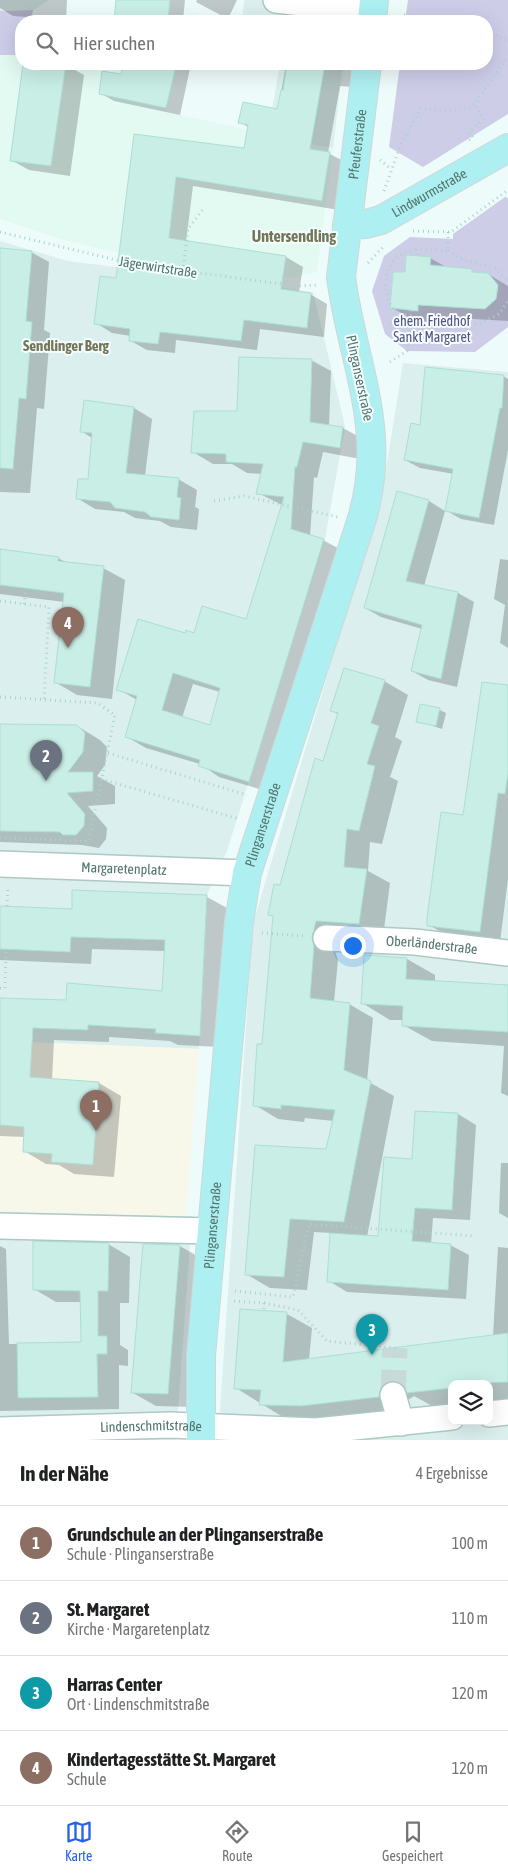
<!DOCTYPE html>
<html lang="de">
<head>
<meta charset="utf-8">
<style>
  :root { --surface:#fff; --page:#f6f6f6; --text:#202124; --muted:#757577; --line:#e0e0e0; --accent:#2563eb }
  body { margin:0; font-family:"Asap Condensed",sans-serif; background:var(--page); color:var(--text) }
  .controls { position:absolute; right:15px; bottom:15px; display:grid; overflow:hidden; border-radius:10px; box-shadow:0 5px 20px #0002 }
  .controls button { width:45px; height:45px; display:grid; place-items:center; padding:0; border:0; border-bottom:1px solid var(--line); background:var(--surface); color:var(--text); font:25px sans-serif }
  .you { position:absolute; left:352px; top:945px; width:18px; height:18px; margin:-12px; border:4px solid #fff; border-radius:50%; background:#1a73e8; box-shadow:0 0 0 8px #1a73e833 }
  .badge { display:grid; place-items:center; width:32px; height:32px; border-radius:50%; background:var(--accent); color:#fff; font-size:16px; font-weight:700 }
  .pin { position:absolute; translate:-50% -41px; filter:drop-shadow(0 1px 2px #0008) }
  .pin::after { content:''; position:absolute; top:26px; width:18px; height:15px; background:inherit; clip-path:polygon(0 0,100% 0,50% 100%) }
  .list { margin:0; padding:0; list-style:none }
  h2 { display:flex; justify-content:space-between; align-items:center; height:65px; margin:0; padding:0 20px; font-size:21px }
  h2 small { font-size:16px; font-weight:400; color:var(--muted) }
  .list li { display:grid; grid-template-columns:32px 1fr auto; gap:15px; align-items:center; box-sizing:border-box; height:75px; padding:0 20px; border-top:1px solid var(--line) }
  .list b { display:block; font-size:19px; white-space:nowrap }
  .list p { margin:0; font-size:16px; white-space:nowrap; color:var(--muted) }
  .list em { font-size:16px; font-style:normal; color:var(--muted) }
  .icon { flex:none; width:28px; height:28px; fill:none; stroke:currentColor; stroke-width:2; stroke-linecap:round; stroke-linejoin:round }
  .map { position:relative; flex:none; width:508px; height:1440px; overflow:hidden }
  .search { position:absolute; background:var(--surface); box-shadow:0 5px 20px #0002; left:15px; right:15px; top:15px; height:55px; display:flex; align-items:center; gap:12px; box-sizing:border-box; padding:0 18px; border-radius:20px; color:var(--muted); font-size:19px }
  .sheet { height:365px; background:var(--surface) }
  nav { display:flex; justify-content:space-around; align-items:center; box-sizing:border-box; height:70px; border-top:1px solid var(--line); background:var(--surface); font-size:14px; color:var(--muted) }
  nav a { display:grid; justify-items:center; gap:2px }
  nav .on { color:var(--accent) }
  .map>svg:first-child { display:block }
</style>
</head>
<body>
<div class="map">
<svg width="508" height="1440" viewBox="0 0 508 1440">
  <rect width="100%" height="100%" fill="#eefbfb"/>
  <g fill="#daefee" fill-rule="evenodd">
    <path d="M0 0H49L33 10 0 11Z"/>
    <path d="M244 0H350L348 21H242Z"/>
    <path d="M280 64H343L333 148 267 138Z"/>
    <path d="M0 241 68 261 313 292 345 426 325 539 227 851 207 895 199 1049 0 1041Z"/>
    <path d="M403 363 508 372V1440H218L253 923 382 494ZM452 1384H489V1421H452Z"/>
    <path d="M0 1212 192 1216 176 1440H0Z"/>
  </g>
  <path fill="#e3faf3" d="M0 55H21V64H68L121 70 116 97 167 108 166 112 237 127 267 138 333 148 317 272 283 279 119 253 70 242 0 219Z"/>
  <path fill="#f7f8ea" d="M0 1041 199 1049 186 1216 0 1212Z"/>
  <g fill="#cdcde8" fill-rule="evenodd">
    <path d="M408 0H508V114L423 167 389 147 400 64H487V21H405Z"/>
    <path d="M33 10 31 21H21V55H0V11Z"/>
    <path d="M505 197 508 198V327L475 352 407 351 385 334 372 291 384 256 410 237 453 239V234ZM407 255 430 257V265L471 269 472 272 488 273 498 285 496 299 485 309 418 305V311L406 310 402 293 391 292 393 272 405 273Z"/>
  </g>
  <g fill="#0003" fill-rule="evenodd">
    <path d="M0 0H67L66 20 13 16 0 8Z"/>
    <path d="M117 0H185L183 21H115Z"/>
    <path d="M197 0H237L228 19 196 2Z"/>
    <path d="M290 17 325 21H290Z"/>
    <path d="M228 19 251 21H228Z"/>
    <path d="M25 64 66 65 84 75 70 176 29 170 11 160Z"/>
    <path d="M124 64H191L180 115 114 101 100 93 122 75Z"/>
    <path d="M244 64H356L354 87 340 86 328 153 347 163 339 210 193 186 186 242 286 257 303 267 299 292 310 294 327 304 324 337 260 329 257 350 176 340 175 353 147 350 131 341V336L112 333 96 323 117 279 135 136 245 149 248 127 239 122 278 110 285 70Z"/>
    <path d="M0 249 31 252 49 262 44 330 50 333 44 409 37 408 30 493 0 492Z"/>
    <path d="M430 258 448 268 488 274 508 286V321L440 317V323L413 320 391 307 406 274Z"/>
    <path d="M311 360 331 371 329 426 343 428 363 439 360 459 323 452 317 478 314 477 310 536 323 540 343 551 269 792 219 777 200 764 146 748 127 737 137 700 118 689 186 634H195L246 621 282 505 258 493 262 474 247 473 232 464H213L193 452 238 413ZM193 684 220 692 211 726 182 718Z"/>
    <path d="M503 376 508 379V450L494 525 461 519 447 511 454 474 420 468 405 460 421 426Z"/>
    <path d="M134 408 152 419 145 476 178 479 197 490 195 507 199 509 197 530 171 527 160 521 135 518 124 512 95 509 77 498 89 481 92 438 81 431Z"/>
    <path d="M429 501 445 511 424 586 458 593 474 602 457 687 428 680 412 671 422 629 381 617 365 608Z"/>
    <path d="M0 550 58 558 69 564 103 568 125 580 112 699 77 695 55 682 64 602 0 594Z"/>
    <path d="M500 559 508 560V648L500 643 505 605 494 599Z"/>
    <path d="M384 681 408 695 395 737 402 741 390 777 398 781 382 844 370 842 368 871 390 883 383 937 340 934 335 951 338 960 334 1002 349 1004 373 1018 367 1081 394 1096 367 1237H379L413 1161 416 1112 458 1114 476 1125 470 1220 433 1218 431 1244 450 1245 469 1255 466 1299 347 1292 329 1281 331 1233 314 1232 307 1290 270 1288 246 1274 327 1151 334 1121 305 1118 304 1122 278 1119 255 1105 264 1046 274 917 269 914 281 886 339 715 332 711Z"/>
    <path d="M508 687V879L500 942 448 936 429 925Z"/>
    <path d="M440 710 446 713 442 729 418 721Z"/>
    <path d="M0 725 77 726 100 740 107 747 105 765 97 776 115 786V804L88 806 107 828 106 839 99 848 82 845 0 842Z"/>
    <path d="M207 897 229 909 221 1047 178 1045 170 1041 109 1037V1042L54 1040 52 1080 99 1083 121 1096 114 1177 74 1174 59 1165 46 1164 24 1151 25 1137 0 1136V999L67 1002 163 992 166 951 92 949 91 964 0 960V908L73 911Z"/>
    <path d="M365 956 407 959 435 975V982L508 986V982V1096L501 1093 504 1046 432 1041 403 1025 404 1020H390L362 1003Z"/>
    <path d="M501 1163H508V1218L499 1213Z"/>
    <path d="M108 1244 130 1257 129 1303H120V1345L128 1350V1366L119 1365V1409L0 1411V1246L6 1249 9 1344 83 1343 82 1302H56L34 1289Z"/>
    <path d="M144 1245 180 1246 204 1260 192 1407 156 1406 133 1393Z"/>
    <path d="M498 1247 508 1248V1399L489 1401V1384H452V1405L434 1407 414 1396 408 1400 404 1411 327 1420 286 1419 236 1388 241 1310 287 1314 312 1328 309 1360 493 1336Z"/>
  </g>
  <g fill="#c8eee6" stroke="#aadfd3" fill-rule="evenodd">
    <path d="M116 0H170L168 21H114Z"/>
    <path d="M23 64H66L51 166 10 161Z"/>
    <path d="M123 64H146L175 70 166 108 99 94 102 71 121 74Z"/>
    <path d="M287 64H325L310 149 330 152 322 201 176 177 169 238 286 256 281 289 311 293 307 328 244 320 241 341 160 332 158 344 129 341 130 329 94 324 100 276 116 278 134 134 244 148 248 125 238 123 243 102 277 109 281 90H283Z"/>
    <path d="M0 248 32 251 26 321 32 322 26 399 19 398 13 469 0 468Z"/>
    <path d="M406 255 431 257 430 265 472 269V272L488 273 498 285 496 299 485 309 418 305V311L390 308 393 272H405Z"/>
    <path d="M239 357 312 359 310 422 343 427 340 448 303 442 297 467H295L291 529 324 539 249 782 198 766 200 760 125 737 137 696 116 690 138 619 185 633 186 630 194 633 202 606 246 619 284 497 256 494 263 464 226 462V454L191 453 194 411H237ZM173 673 220 688 210 725 162 710Z"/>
    <path d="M425 367 504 375 502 408H500L479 518 445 511 453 469 404 460 411 423 420 425Z"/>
    <path d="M84 400 134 407 126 473 179 478 177 497 181 498 179 520 151 517 145 512 115 508 110 502 76 499 78 479H88L92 433 80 432Z"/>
    <path d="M397 491 429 500 406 581 458 592 441 679 411 671 422 625 364 608Z"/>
    <path d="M0 549 59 557 58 561 104 566 90 687 54 683 64 593 0 585Z"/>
    <path d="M344 668 385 680 371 723 379 726 367 764 375 766 359 831 347 829 344 867 367 869 359 924 316 921 312 937 314 946 310 998 350 1003 344 1070 371 1081 344 1222 290 1219 284 1277 245 1275 255 1145 326 1149 335 1110 281 1105V1109L253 1106 257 1044H262L273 916 268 915 274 884 280 885 315 758 323 761 338 713 330 711Z"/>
    <path d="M482 682 508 685V773L505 794 498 793 480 932 427 926V918L441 812 463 815Z"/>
    <path d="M420 704 440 708 436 726 416 722Z"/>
    <path d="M0 724 77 725 85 733 83 752 68 772H93V791L67 793 85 814 84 826 76 835H63L60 832 0 831Z"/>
    <path d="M72 890 207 895 200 1036 155 1033 156 1029 88 1025V1030L33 1028 30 1077 99 1082 93 1165 51 1162 52 1154 23 1152 24 1127 0 1125V998L66 1000 67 983 162 991 165 940 71 937 70 952 0 949V906L72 909Z"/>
    <path d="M364 955 407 958 406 979 508 985V1032L402 1026 403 1006 361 1004Z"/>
    <path d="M415 1111 458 1113 452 1210 415 1208 412 1241 451 1244 448 1290 327 1282 330 1233 378 1236 384 1157 412 1159Z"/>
    <path d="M33 1241 109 1243 108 1291H98V1336H107V1354H97L98 1397 18 1398 17 1343 81 1342 80 1291 33 1290Z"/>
    <path d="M143 1244 180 1245 168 1394 131 1393Z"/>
    <path d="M240 1309 287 1312 283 1362 508 1333V1382L452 1384V1388L407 1393 403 1384 390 1381 382 1385 379 1397 301 1406 259 1405 261 1390 234 1389Z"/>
  </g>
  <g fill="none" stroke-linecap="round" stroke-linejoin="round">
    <path stroke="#c7dad8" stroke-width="25" stroke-dasharray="25 12" stroke-linecap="butt" d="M393 1395 395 1348"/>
    <g stroke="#aec8c4" stroke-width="28">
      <g id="minor">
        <path d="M276 0 373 11"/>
        <path id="s1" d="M0 864 247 873"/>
        <path id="s2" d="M326 938 415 942 508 953"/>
        <path d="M0 1226 212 1231"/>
        <path d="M393 1395 401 1423"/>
        <path d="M489 1414 508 1412"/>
        <path id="s3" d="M0 1430 170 1425 316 1431 452 1417"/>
      </g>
    </g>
    <g stroke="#cfd8d6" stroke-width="30">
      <g id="major">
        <path d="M372 21 374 0"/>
        <path id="s4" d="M347 225 366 224 381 220 508 148"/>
        <path id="s5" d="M201 1440V1356L239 922 247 873 360 525C390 432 353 367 341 277L367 64"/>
      </g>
    </g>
    <g stroke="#abd3cb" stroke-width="3" stroke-dasharray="1 4" stroke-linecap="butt">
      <path d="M404 15 453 21"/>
      <path d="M487 31 508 41"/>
      <path d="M469 140 473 137 469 132 484 119 475 105"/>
      <path d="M380 160 391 169"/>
      <path d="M384 191 401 144 421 108 449 111 472 107 508 57"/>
      <path d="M413 231 451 232 508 190"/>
      <path d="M0 232 133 264 296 286 319 285"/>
      <path d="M448 251 464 260 495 268 508 282"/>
      <path d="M417 255V249L448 251V232"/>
      <path d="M368 263 384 246"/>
      <path d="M183 271 188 229 204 208"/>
      <path d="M411 316C407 315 400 315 396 312 381 298 383 263 402 254 407 251 413 251 417 249"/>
      <path d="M390 323 479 324 499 314 508 300"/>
      <path d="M390 362 407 351 412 311"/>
      <path d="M214 501 244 496 338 517"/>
      <path d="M0 601 49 607 44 700"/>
      <path d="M24 604 26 588"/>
      <path d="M0 697 97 703 115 715 88 844"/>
      <path d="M108 753 247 795"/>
      <path d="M101 779 239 819"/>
      <path d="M0 838 88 841"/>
      <path d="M7 906 8 887"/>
      <path d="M262 933 303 936"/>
      <path d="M0 988H5L6 949"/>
      <path d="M235 1291 293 1297 309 1224 474 1236"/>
      <path d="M234 1301 264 1303V1310"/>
      <path d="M264 1303 298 1310 327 1341 395 1348"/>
    </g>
    <use href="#minor" stroke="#fff" stroke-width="25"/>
    <use href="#major" stroke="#aeeff2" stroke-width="28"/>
  </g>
  <g text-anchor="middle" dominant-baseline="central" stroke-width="4" stroke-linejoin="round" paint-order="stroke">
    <g font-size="14" fill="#52756d" stroke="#f4fefe">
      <text stroke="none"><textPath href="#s5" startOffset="1321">Pfeuferstraße</textPath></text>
      <text stroke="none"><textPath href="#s4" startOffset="90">Lindwurmstraße</textPath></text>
      <text transform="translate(158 267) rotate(9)">Jägerwirtstraße</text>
      <text transform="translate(360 378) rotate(78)">Plinganserstraße</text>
      <text stroke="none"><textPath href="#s5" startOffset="620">Plinganserstraße</textPath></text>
      <text stroke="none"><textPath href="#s1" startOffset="124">Margaretenplatz</textPath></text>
      <text stroke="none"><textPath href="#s2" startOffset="106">Oberländerstraße</textPath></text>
      <text stroke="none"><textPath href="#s5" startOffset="215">Plinganserstraße</textPath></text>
      <text stroke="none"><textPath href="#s3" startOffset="151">Lindenschmitstraße</textPath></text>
    </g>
    <g font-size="14" fill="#575185" stroke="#f4fefe">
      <text x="432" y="321">ehem. Friedhof<tspan x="432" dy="16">Sankt Margaret</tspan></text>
    </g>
    <g font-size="15" font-weight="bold" fill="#737658" stroke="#f4fefe">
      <text x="66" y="345">Sendlinger Berg</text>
    </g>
    <g font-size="16" font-weight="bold" fill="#737658" stroke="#f4fefe">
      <text x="294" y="236">Untersendling</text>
    </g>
  </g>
</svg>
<div class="controls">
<button><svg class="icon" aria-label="layers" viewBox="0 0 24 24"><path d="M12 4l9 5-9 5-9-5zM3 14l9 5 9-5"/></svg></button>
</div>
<div class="you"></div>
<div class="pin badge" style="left:96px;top:1131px;background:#8d6e63">1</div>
<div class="pin badge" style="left:46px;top:781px;background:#6b7280">2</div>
<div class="pin badge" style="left:372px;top:1355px;background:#0f9aa8">3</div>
<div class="pin badge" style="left:68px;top:648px;background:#8d6e63">4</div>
<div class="search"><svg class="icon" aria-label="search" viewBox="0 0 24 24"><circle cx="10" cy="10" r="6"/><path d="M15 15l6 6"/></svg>Hier suchen</div>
</div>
<section class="sheet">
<h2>In der Nähe<small>4 Ergebnisse</small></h2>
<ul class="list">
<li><span class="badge" style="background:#8d6e63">1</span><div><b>Grundschule an der Plinganserstraße</b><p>Schule · Plinganserstraße</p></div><em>100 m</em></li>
<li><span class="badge" style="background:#6b7280">2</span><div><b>St. Margaret</b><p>Kirche · Margaretenplatz</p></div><em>110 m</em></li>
<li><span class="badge" style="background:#0f9aa8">3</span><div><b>Harras Center</b><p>Ort · Lindenschmitstraße</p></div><em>120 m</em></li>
<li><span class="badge" style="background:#8d6e63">4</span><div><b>Kindertagesstätte St. Margaret</b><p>Schule</p></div><em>120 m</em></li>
</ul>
</section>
<nav>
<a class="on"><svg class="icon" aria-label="map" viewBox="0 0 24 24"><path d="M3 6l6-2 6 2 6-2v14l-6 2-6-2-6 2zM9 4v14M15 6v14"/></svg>Karte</a>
<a><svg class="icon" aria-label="directions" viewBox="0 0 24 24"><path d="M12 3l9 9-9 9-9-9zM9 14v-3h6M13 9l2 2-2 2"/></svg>Route</a>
<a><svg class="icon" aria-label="saved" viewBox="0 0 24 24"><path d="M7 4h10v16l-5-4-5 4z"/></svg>Gespeichert</a>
</nav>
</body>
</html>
